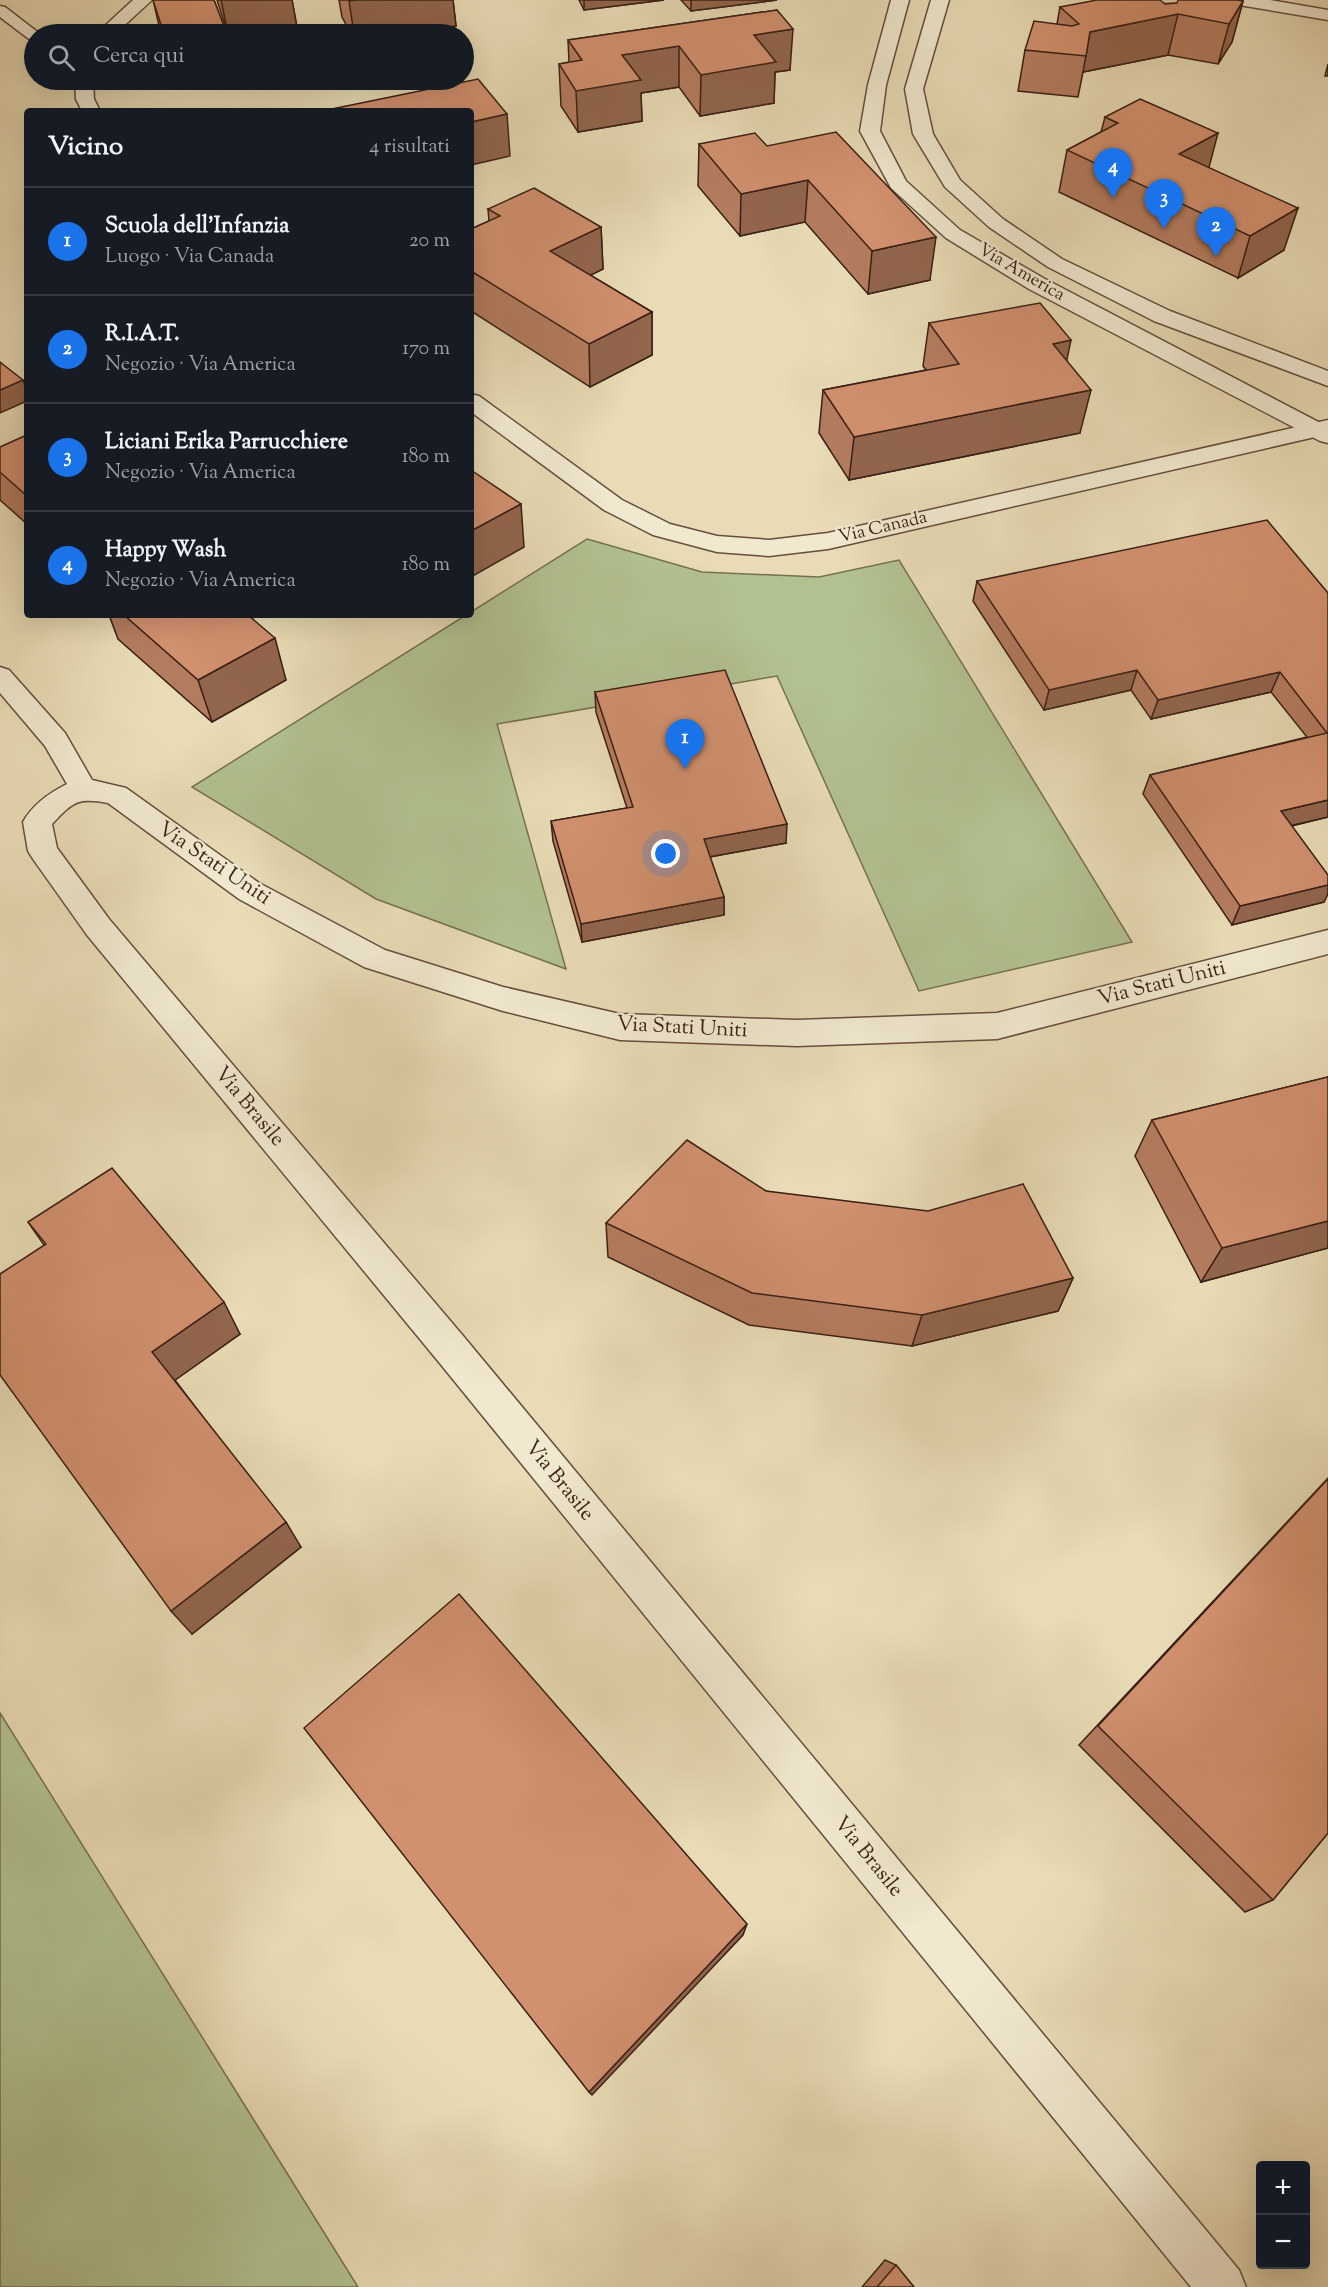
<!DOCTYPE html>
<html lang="it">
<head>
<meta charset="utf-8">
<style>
  :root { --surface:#171b24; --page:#242831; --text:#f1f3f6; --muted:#9ea1a6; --line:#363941; --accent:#1a73e8 }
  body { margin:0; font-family:"Sorts Mill Goudy",serif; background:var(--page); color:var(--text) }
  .controls { position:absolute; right:18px; bottom:18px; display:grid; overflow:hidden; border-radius:6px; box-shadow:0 6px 24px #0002 }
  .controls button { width:54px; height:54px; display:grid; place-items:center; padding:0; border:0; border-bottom:2px solid var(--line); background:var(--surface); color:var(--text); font:30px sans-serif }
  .you { position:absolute; left:666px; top:854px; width:21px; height:21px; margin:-15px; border:4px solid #fff; border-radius:50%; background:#1a73e8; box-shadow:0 0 0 9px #1a73e833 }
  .badge { display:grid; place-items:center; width:39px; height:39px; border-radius:50%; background:var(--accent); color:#fff; font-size:20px; font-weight:700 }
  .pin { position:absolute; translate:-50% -50px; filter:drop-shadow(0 2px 3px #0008) }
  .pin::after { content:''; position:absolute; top:32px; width:21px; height:18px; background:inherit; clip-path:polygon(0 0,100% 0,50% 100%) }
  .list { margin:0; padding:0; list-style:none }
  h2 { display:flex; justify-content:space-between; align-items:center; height:78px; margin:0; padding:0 24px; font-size:26px }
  h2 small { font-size:20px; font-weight:400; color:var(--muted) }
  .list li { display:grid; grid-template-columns:39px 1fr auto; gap:18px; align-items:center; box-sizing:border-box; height:108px; padding:0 24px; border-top:2px solid var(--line) }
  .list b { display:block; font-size:22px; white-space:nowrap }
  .list p { margin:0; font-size:20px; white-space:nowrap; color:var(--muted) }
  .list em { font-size:20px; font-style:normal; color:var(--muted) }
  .icon { flex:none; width:33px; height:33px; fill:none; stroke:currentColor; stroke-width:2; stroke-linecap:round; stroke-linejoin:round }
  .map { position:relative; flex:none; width:1328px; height:2287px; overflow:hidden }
  .search { position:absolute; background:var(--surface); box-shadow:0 6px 24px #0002; left:24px; top:24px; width:450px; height:66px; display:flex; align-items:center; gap:15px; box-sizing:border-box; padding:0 21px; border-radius:33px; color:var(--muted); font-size:22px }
  .panel { position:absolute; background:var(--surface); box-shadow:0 6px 24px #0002; left:24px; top:108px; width:450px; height:510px; border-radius:6px }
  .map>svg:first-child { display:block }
</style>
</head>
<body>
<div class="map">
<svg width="1328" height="2287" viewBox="0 0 1328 2287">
  <rect width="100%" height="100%" fill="#e8dbb5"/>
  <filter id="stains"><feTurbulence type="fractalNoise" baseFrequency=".00333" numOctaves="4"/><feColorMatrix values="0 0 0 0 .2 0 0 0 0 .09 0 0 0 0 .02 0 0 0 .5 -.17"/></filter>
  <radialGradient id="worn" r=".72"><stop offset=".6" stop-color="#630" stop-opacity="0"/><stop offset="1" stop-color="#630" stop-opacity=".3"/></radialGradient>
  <g fill="#b2c190" stroke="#767052" stroke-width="1.5">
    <path d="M587 539 702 572 819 577 899 560 1132 942 919 991 777 676 497 724 566 969 376 899 192 787 466 615H471V612Z"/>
    <path d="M0 1713 358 2287H0Z"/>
  </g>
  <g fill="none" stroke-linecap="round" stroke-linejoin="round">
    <g stroke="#654e3d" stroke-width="3">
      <path id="service" d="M0 6 5 7 40 34H34V40L29 39 0 17Z"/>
    </g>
    <g stroke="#654e3d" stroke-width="3">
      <g id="minor">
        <path d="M133 0H152L115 34H96Z"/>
        <path d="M1230 0H1270L1328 10V20L1239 5 1233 4Z"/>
        <path d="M75 80H93L94 99 100 111H82L76 99Z"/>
        <path d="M471 394 479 396 622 500 670 524 717 536 769 540 828 533 1328 420V434L828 549 769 556 717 552 653 535 604 510 471 412Z"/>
        <path d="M0 667 9 670 65 733 92 780 126 788 259 883 385 950 503 987 620 1014 797 1020 997 1013 1328 930V954L997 1039 797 1046 620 1040 503 1011 364 967 239 899 108 803C77 797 73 802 52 824L57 848 109 919 464 1337 1239 2270 1246 2287H1191L438 1361 87 935 33 859 28 851 23 822C33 804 49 793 67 784L45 746 0 693Z"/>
      </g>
    </g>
    <g stroke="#654e3d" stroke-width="3">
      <g id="tertiary">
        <path d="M891 0H909L886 85 880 131 906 181 960 230 1045 279 1328 427V443L1320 441 1029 289 946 238 891 188 860 131 868 85Z"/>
        <path d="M931 0H949L923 89 933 134 960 180 1003 219 1062 259 1170 311 1328 371V386L1154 321 1048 267 989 227 945 187 913 134 905 89Z"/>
      </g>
    </g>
    <use href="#service" fill="#f0e8cf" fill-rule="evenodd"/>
    <use href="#minor" fill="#f0e8cf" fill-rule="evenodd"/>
    <use href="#tertiary" fill="#f0e8cf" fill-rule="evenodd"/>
  </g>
  <g fill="#b47c5f" stroke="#391f15" stroke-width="1.5">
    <path d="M153 0H214L227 34H161Z"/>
    <path d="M217 0H292L297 27 241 34H228Z"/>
    <path d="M339 0H453L456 26 401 34H351L342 17Z"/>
    <path d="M579 0H664L584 10Z"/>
    <path d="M681 0H777L691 11Z"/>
    <path d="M1243 1 1232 42 1218 64 1168 55 1083 72 1078 97 1018 91 1025 50 1057 24 1060 7Z"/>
    <path d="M777 10 790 70 775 72 774 103 700 116 679 87 641 93 642 121 578 132 561 106 559 64 569 62 568 40Z"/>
    <path d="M1328 64V76H1325Z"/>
    <path d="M1105 117 1209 168 1284 250 1238 278 1059 192 1067 150 1101 132Z"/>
    <path d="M699 144 767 146 930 280 868 294 805 222 740 236 698 186Z"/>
    <path d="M488 209 601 227 603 269 590 275 652 312V355L590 387 471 311V229L489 221Z"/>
    <path d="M929 323 1067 361 1080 433 849 480 819 433 823 390 926 370 923 366Z"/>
    <path d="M27 435V524L0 500V447Z"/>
    <path d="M977 581 1328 593V817L1292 826 1324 902 1232 925 1143 794 1150 775 1307 737 1271 692 1151 719 1131 690 1044 710 973 601Z"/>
    <path d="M109 615H248L286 680 212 722 118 639Z"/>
    <path d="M595 692 786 843 710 857 724 897V915L582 942 553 841 551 821 627 808 596 712Z"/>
    <path d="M1328 1077V1248L1201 1282 1135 1156 1152 1120Z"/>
    <path d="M766 1191 1073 1278 1058 1311 912 1346 749 1325 608 1257 606 1223Z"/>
    <path d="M28 1222 240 1334 175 1380 301 1547 192 1634 44 1245Z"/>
    <path d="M1328 1478V1833L1273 1900 1245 1912 1079 1745Z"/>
    <path d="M885 2260 896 2265 914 2287H862Z"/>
  </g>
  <g fill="#92654d" stroke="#391f15" stroke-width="1.5">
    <path d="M221 0H292L297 27 241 34H228Z"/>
    <path d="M357 0H453L456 26 401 34H354L349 1Z"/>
    <path d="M584 0H664L584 10Z"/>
    <path d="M691 0H777L691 11Z"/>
    <path d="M1243 1 1232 42 1218 64 1229 24Z"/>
    <path d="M1178 14 1168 55 1083 72 1090 32Z"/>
    <path d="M793 29 790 70 775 72 774 103 700 116 701 75 754 35Z"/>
    <path d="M679 46V87L641 93 642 121 578 132 576 91 622 55Z"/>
    <path d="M176 80H224L177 86Z"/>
    <path d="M507 114 510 156 471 165V122Z"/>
    <path d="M1218 133 1207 175 1179 154Z"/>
    <path d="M808 180 805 222 740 236 741 194Z"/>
    <path d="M1298 208 1284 250 1238 278 1250 236Z"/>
    <path d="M601 227 603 269 553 294 550 251Z"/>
    <path d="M936 237 930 280 868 294 872 251Z"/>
    <path d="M652 312V355L590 387 589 344Z"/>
    <path d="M1071 340 1062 383 1053 344Z"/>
    <path d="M23 380 27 392V401L0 413V390Z"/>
    <path d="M1091 390 1080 433 849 480 854 437Z"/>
    <path d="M521 504 524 547 471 577V531Z"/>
    <path d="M275 638 286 680 212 722 198 680Z"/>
    <path d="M1137 670 1131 690 1044 710 1049 690Z"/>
    <path d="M1280 672 1271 692 1151 719 1158 700Z"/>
    <path d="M1328 800V817L1272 830 1281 811Z"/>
    <path d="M787 824 786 843 703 858 704 839Z"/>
    <path d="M1328 885V894L1324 902 1232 925 1240 906Z"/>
    <path d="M724 897V915L582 942 581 924Z"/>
    <path d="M1328 1221V1248L1201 1282 1222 1248Z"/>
    <path d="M1073 1278 1058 1311 912 1346 922 1315Z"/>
    <path d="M224 1302 240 1334 171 1383 152 1352Z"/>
    <path d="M286 1522 301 1547 192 1634 171 1611Z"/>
    <path d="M747 1924 743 1935 592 2095 589 2092Z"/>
  </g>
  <g fill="#d1906e" stroke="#391f15" stroke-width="1.5">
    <path d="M153 0H214L227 34H164Z"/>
    <path d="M1097 0H1160L1165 4 1177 3 1178 0H1237L1243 1 1229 24 1178 14 1090 32 1086 56 1025 50 1034 21 1072 26 1079 24 1060 7Z"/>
    <path d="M777 10 793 29 754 35 776 62 701 75 679 46 622 55 641 80 576 91 559 64 582 60 568 40Z"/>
    <path d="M478 79 507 114 471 122V111H322Z"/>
    <path d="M1140 99 1218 133 1179 154 1298 208 1250 236 1067 150 1118 123 1105 117Z"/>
    <path d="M836 132 936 237 872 251 808 180 741 194 699 144 755 133 767 146Z"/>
    <path d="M534 188 601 227 550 251 652 312 589 344 471 271V229L500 216 488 209Z"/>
    <path d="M1040 303 1071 340 1053 344 1091 390 854 437 823 390 959 364 929 323Z"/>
    <path d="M0 362 23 380 0 390Z"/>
    <path d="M27 435V496L0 472V447Z"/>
    <path d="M471 470 521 504 471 531Z"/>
    <path d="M1267 520 1328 593V800L1281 811 1328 875V885L1240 906 1150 775 1327 733 1280 672 1158 700 1137 670 1049 690 977 581Z"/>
    <path d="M124 615H248L275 638 198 680Z"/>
    <path d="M725 670 787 824 704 839 724 897 581 924 551 821 633 807 595 692Z"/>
    <path d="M1328 1077V1221L1222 1248 1152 1120Z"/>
    <path d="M687 1140 766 1191 928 1211 1023 1184 1073 1278 922 1315 752 1293 606 1223Z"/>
    <path d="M112 1168 224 1302 152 1352 286 1522 171 1611 0 1375V1274L46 1244 28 1222Z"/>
    <path d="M1328 1479V1833L1273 1900 1098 1726Z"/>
    <path d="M459 1594 747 1924 589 2092 304 1728Z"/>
    <path d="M896 2265 914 2287H877Z"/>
  </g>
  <g text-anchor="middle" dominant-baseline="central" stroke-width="4.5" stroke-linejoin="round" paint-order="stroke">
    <g font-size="18" fill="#391f15" stroke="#f0e8cf">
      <text transform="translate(1021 273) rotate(30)">Via America</text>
      <text transform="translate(883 528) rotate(-13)">Via Canada</text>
    </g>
    <g font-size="21" fill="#391f15" stroke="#f0e8cf">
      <text transform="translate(214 864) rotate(34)">Via Stati Uniti</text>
      <text transform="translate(1162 984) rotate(-14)">Via Stati Uniti</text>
      <text transform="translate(682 1028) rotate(3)">Via Stati Uniti</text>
      <text transform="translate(249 1107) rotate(50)">Via Brasile</text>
      <text transform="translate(559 1481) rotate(51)">Via Brasile</text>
      <text transform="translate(868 1857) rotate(51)">Via Brasile</text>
    </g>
  </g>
  <rect width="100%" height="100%" filter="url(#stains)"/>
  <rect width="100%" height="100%" fill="url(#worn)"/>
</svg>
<div class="controls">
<button>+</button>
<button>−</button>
</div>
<div class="you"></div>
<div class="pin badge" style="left:685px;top:769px">1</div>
<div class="pin badge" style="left:1216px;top:257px">2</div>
<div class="pin badge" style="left:1164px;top:229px">3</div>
<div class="pin badge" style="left:1113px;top:198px">4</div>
<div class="search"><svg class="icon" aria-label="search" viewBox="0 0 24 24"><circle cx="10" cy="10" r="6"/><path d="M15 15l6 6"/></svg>Cerca qui</div>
<section class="panel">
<h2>Vicino<small>4 risultati</small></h2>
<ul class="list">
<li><span class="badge">1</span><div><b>Scuola dell'Infanzia</b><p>Luogo · Via Canada</p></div><em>20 m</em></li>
<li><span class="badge">2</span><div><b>R.I.A.T.</b><p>Negozio · Via America</p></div><em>170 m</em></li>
<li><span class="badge">3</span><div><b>Liciani Erika Parrucchiere</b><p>Negozio · Via America</p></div><em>180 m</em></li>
<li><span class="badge">4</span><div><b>Happy Wash</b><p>Negozio · Via America</p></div><em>180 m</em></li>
</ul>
</section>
</div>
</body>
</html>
